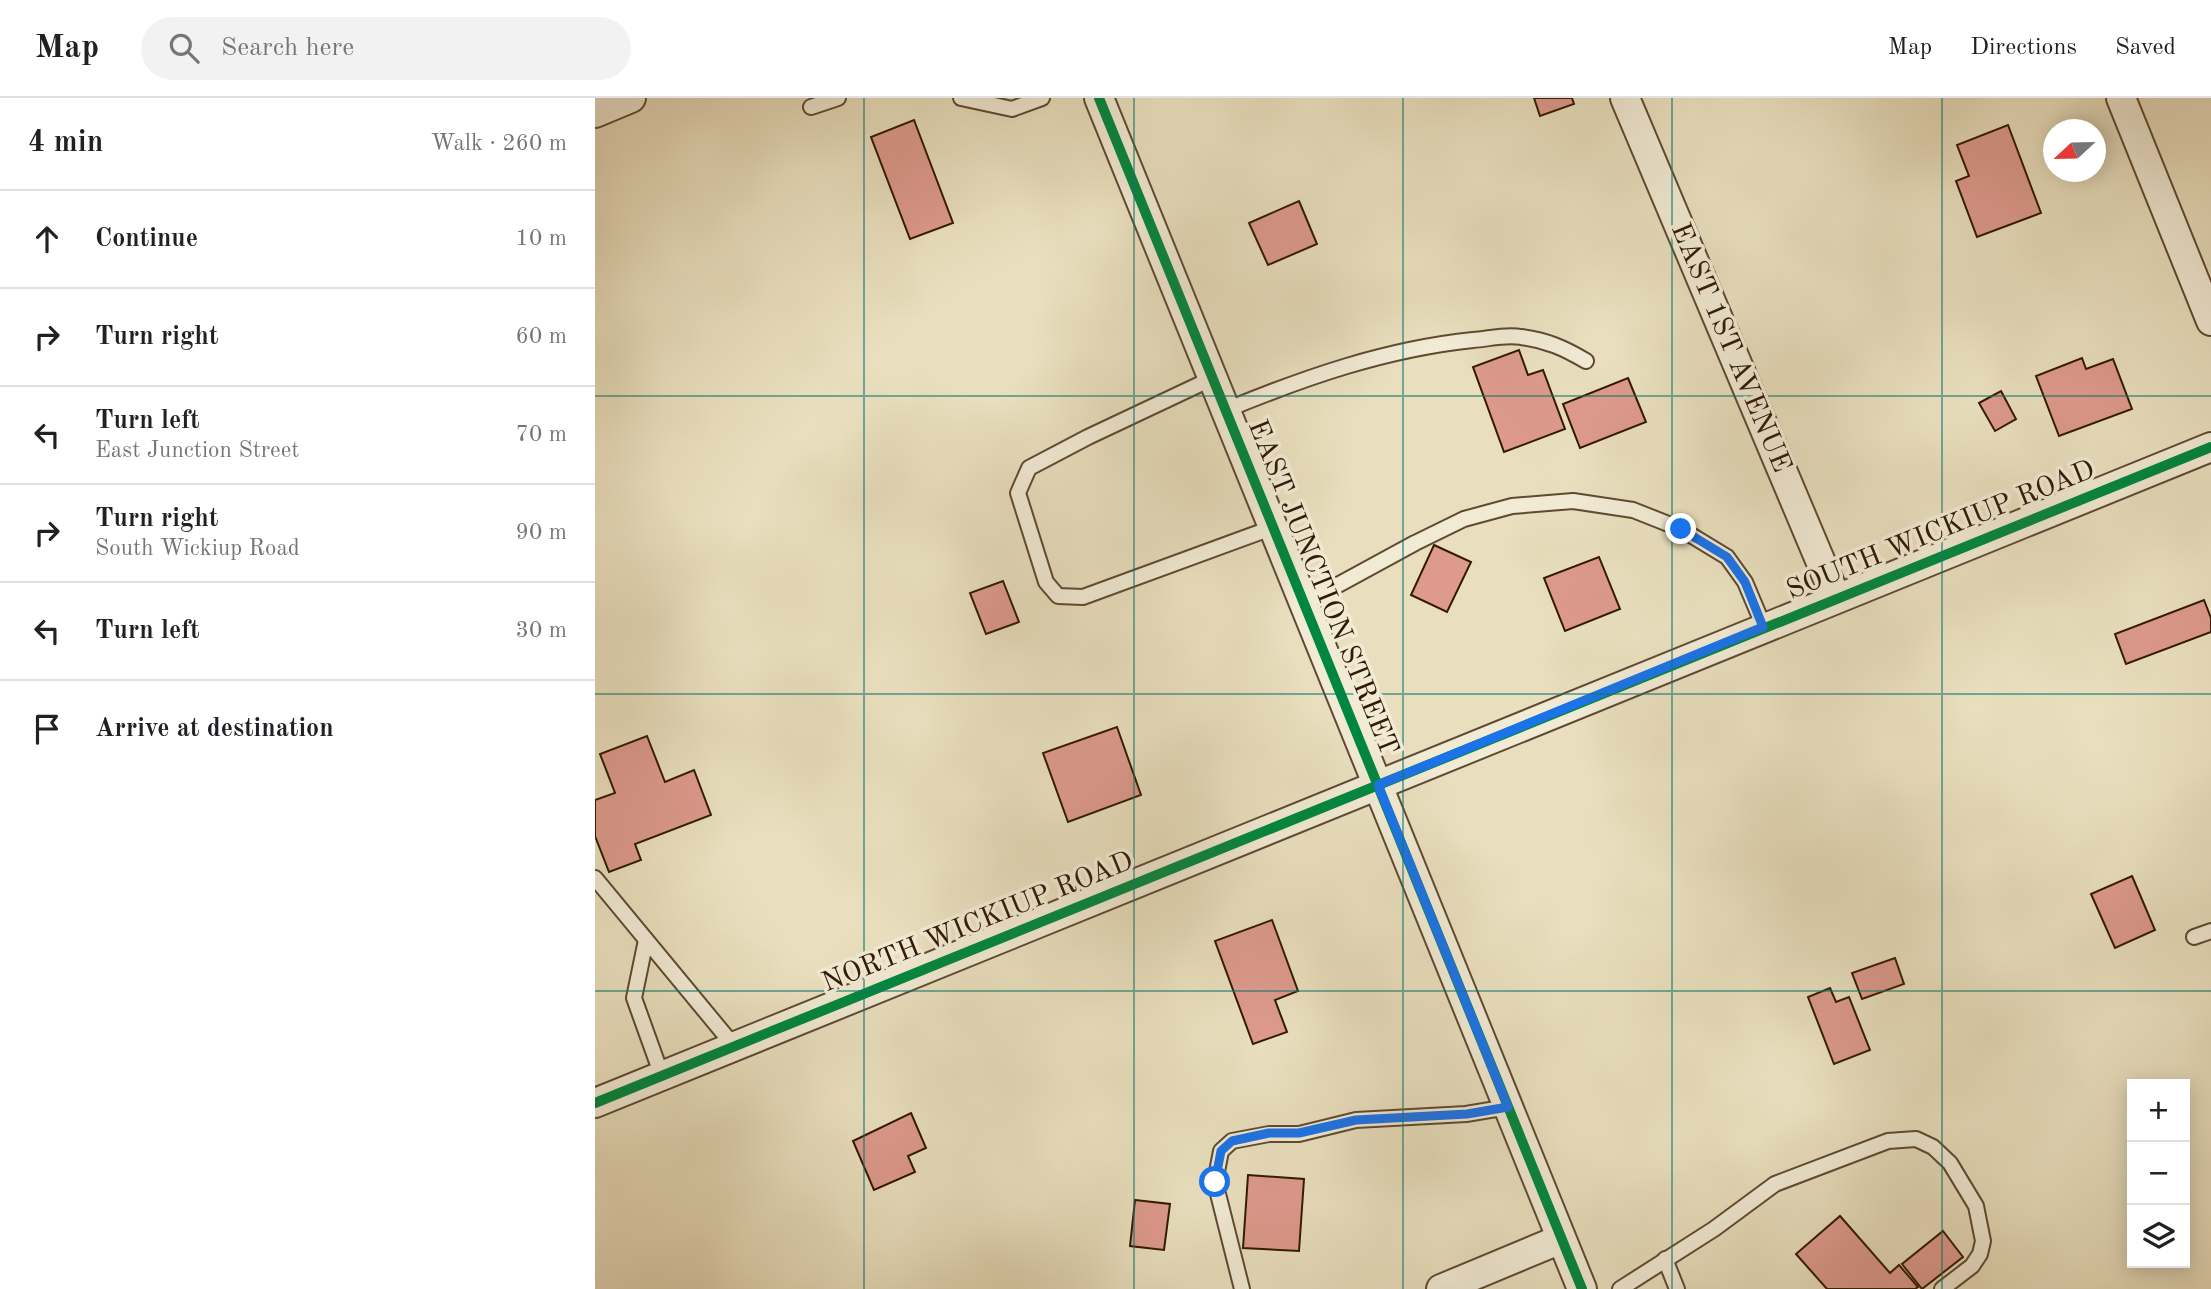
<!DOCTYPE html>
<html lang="en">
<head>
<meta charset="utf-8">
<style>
  :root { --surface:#fff; --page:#f2f2f2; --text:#202124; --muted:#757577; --line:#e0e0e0 }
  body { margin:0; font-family:"Old Standard TT",serif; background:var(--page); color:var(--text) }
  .controls { position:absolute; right:21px; bottom:21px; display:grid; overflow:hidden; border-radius:0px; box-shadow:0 4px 18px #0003 }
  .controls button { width:63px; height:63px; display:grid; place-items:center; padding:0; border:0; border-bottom:2px solid var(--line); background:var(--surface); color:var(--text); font:35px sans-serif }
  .compass { position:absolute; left:1448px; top:21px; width:63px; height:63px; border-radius:50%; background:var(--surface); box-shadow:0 4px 18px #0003; rotate:248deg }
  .stop { position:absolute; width:21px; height:21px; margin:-16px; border:5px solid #1a73e8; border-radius:50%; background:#fff }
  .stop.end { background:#1a73e8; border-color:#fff; box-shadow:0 2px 7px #0008 }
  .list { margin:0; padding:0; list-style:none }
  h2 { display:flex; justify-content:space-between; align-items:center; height:91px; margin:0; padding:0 28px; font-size:30px }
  h2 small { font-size:23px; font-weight:400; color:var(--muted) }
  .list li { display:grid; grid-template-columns:46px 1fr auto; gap:21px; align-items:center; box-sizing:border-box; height:98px; padding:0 28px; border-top:2px solid var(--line) }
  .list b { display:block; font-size:26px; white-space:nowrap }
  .list p { margin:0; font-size:23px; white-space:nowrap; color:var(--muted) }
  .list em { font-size:23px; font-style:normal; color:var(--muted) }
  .icon { flex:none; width:38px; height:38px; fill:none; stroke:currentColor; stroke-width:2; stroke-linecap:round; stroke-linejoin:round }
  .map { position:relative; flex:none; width:1616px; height:1191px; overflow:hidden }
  header { display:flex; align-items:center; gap:42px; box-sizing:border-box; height:98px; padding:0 35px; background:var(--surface); border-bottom:2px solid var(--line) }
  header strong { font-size:33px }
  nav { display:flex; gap:38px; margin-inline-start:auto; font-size:24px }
  .search { width:490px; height:63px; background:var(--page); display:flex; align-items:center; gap:18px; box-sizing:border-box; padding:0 24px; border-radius:38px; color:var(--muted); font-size:26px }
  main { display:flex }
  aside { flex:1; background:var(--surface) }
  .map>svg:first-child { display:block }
</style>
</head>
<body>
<header>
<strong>Map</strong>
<div class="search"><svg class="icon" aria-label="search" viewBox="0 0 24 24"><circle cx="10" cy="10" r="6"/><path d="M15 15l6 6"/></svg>Search here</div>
<nav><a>Map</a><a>Directions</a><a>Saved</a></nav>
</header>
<main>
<aside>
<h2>4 min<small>Walk · 260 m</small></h2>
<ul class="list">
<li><svg class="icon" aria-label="ahead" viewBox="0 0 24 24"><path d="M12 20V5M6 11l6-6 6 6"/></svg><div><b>Continue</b></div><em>10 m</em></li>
<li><svg class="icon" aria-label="right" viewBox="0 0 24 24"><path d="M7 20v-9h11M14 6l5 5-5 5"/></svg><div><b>Turn right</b></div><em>60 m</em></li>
<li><svg class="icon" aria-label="left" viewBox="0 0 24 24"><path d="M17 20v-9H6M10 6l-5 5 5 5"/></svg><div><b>Turn left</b><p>East Junction Street</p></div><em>70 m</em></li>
<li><svg class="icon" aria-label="right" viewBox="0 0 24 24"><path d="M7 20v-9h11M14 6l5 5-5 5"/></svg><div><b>Turn right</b><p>South Wickiup Road</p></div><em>90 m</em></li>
<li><svg class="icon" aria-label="left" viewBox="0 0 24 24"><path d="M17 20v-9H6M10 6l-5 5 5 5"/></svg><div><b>Turn left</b></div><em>30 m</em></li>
<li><svg class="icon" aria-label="arrive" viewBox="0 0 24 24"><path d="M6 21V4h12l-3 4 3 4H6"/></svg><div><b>Arrive at destination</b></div></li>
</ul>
</aside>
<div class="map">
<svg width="1616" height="1191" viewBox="0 0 1616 1191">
  <rect width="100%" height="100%" fill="#e9dfbe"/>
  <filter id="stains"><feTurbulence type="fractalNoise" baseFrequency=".00286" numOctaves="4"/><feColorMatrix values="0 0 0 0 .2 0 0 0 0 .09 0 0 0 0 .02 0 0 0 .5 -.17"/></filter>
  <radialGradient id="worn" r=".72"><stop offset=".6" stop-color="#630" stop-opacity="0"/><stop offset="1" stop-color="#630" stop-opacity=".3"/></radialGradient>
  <g fill="#dd9a8d" stroke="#311902" stroke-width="2">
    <path d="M939 0H977L979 6 945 18Z"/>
    <path d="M319 22 358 125 315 141 276 39Z"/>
    <path d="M1413 27 1446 115 1382 139 1361 83 1374 78 1362 47Z"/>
    <path d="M704 103 722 146 673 167 654 125Z"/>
    <path d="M924 252 933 277 948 272 970 331 909 354 878 269Z"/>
    <path d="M1487 260 1491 271 1518 261 1537 311 1464 338 1441 278Z"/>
    <path d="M1033 280 1051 324 985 350 968 306Z"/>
    <path d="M1406 293 1421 321 1400 333 1384 305Z"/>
    <path d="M839 447 876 464 852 514 816 497Z"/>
    <path d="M1004 459 1025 511 970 533 949 480Z"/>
    <path d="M408 483 424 524 391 536 375 495Z"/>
    <path d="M1609 502 1616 520V534L1531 566 1520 536Z"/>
    <path d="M522 629 546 697 473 724 448 655Z"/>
    <path d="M52 638 70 684 99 672 116 717 40 746 46 762 14 774 0 738V702L20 695 5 656Z"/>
    <path d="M1537 778 1560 832 1520 850 1496 796Z"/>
    <path d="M677 822 703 893 680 902 692 934 658 946 620 843Z"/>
    <path d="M1300 860 1309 886 1267 901 1257 875Z"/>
    <path d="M1235 890 1241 904 1254 899 1275 952 1239 966 1213 899Z"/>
    <path d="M316 1015 331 1050 313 1058 320 1074 279 1092 258 1043Z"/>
    <path d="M653 1077 709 1081 704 1153 648 1150Z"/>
    <path d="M540 1102 575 1106 569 1152 535 1148Z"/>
    <path d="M1245 1118 1295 1175 1304 1167 1323 1189 1320 1191H1232L1201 1156Z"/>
    <path d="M1348 1133 1368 1159 1327 1191 1307 1166Z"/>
  </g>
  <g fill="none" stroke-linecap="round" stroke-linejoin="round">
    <g stroke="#5f4a31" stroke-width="18">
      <g id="service">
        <path d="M366 0 417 11 447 0"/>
        <path d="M216 9 243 0"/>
        <path d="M618 280 493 339 434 370 423 395 451 484 463 498 488 499 679 429"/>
        <path d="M631 312C711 279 791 251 878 242 893 241 911 236 926 239 951 242 969 250 991 263"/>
        <path d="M708 502 741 488 820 445 869 421 917 408 978 403 1038 412 1086 431 1132 459 1150 484 1169 529"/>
        <path d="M0 780 139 948"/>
        <path d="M1599 839 1616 833"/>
        <path d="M51 842 39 900 67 978"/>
        <path d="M1070 1161 1082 1191"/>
        <path d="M647 1191 620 1084 626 1053 637 1043 674 1036H704L761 1022 871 1016 913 1009"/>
        <path d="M1025 1191 1119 1131 1180 1086 1293 1043 1321 1041 1338 1049 1355 1065 1381 1108 1388 1143 1385 1156 1377 1168 1347 1191"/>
      </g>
    </g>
    <g stroke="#5f4a31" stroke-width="32">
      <g id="minor">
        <path d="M504 0 987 1191"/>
        <path d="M1030 0 1241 500"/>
        <path d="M1526 0 1616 223"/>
        <path d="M0 15 36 0"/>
        <path d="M0 1005 1616 349"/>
        <path d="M846 1191 966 1141"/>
      </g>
    </g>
    <use href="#service" stroke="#f1ead5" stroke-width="14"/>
    <use href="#minor" stroke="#f1ead5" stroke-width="28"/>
    <g stroke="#f1ead5" stroke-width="15">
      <g id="cycleway">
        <path d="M504 0 987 1191"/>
        <path d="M0 1005 1616 349"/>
      </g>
    </g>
    <use href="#cycleway" stroke="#00873e" stroke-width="10"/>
  </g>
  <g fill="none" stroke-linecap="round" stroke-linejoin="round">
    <path stroke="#1a73e8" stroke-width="9" d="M620 1084 626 1053 637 1043 674 1035H704L761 1022 872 1016 913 1009 783 687 1168 529 1150 484 1132 459 1086 431"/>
  </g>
  <path fill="none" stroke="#0f766e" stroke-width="2" stroke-opacity="0.55" d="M269 0V1191M539 0V1191M808 0V1191M1077 0V1191M1347 0V1191M0 298H1616M0 596H1616M0 893H1616"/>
  <g text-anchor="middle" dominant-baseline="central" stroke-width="7" stroke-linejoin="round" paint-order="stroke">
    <g font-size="28" fill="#311902" stroke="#f1ead5">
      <text transform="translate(1135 250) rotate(67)">EAST 1ST AVENUE</text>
      <text transform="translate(1346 433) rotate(-22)">SOUTH WICKIUP ROAD</text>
      <text transform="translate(727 490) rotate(68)">EAST JUNCTION STREET</text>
      <text transform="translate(383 825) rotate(-22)">NORTH WICKIUP ROAD</text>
    </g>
  </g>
  <rect width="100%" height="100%" filter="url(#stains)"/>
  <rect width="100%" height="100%" fill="url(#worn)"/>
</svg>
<div class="controls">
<button>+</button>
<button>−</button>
<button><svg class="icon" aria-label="layers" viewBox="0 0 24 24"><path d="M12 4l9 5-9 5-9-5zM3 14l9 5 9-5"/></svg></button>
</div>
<svg class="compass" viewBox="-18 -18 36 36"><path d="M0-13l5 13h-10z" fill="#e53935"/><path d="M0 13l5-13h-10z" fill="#757577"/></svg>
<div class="stop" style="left:620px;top:1084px"></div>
<div class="stop end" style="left:1086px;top:431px"></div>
</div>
</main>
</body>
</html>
